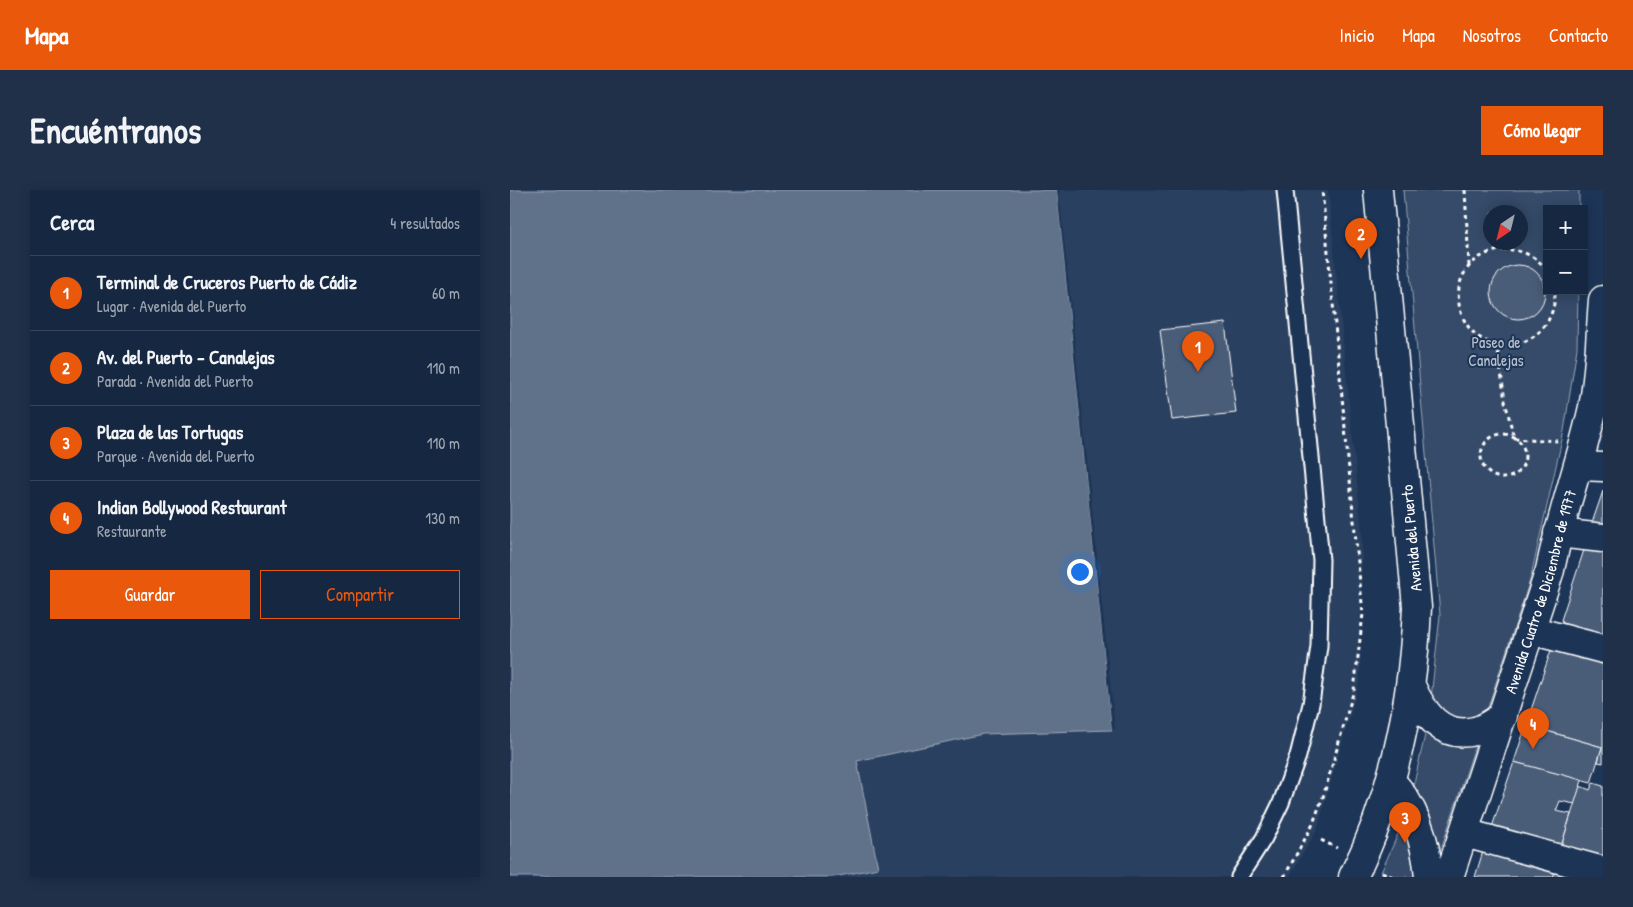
<!DOCTYPE html>
<html lang="es">
<head>
<meta charset="utf-8">
<style>
  :root { --surface:#162841; --page:#1f3048; --text:#f1f3f6; --muted:#9ea6b1; --line:#35445a; --accent:#ea580c }
  body { margin:0; font-family:"Patrick Hand",sans-serif; background:var(--page); color:var(--text) }
  .controls { position:absolute; right:15px; top:15px; display:grid; overflow:hidden; border-radius:0px; box-shadow:0 2px 12px #0003 }
  .controls button { width:45px; height:45px; display:grid; place-items:center; padding:0; border:0; border-bottom:1px solid var(--line); background:var(--surface); color:var(--text); font:25px sans-serif }
  .compass { position:absolute; left:973px; top:15px; width:45px; height:45px; border-radius:50%; background:var(--surface); box-shadow:0 2px 12px #0003; rotate:215deg }
  .you { position:absolute; left:569px; top:381px; width:18px; height:18px; margin:-12px; border:4px solid #fff; border-radius:50%; background:#1a73e8; box-shadow:0 0 0 8px #1a73e833 }
  .badge { display:grid; place-items:center; width:32px; height:32px; border-radius:50%; background:var(--accent); color:#fff; font-size:16px; font-weight:700 }
  .pin { position:absolute; translate:-50% -41px; filter:drop-shadow(0 1px 2px #0008) }
  .pin::after { content:''; position:absolute; top:26px; width:18px; height:15px; background:inherit; clip-path:polygon(0 0,100% 0,50% 100%) }
  .list { margin:0; padding:0; list-style:none }
  h2 { display:flex; justify-content:space-between; align-items:center; height:65px; margin:0; padding:0 20px; font-size:21px }
  h2 small { font-size:16px; font-weight:400; color:var(--muted) }
  .list li { display:grid; grid-template-columns:32px 1fr auto; gap:15px; align-items:center; box-sizing:border-box; height:75px; padding:0 20px; border-top:1px solid var(--line) }
  .list b { display:block; font-size:19px; white-space:nowrap }
  .list p { margin:0; font-size:16px; white-space:nowrap; color:var(--muted) }
  .list em { font-size:16px; font-style:normal; color:var(--muted) }
  .actions { display:flex; gap:10px; padding:15px 20px }
  .actions a { flex:1; padding:11px 0; border:1px solid var(--accent); border-radius:0px; text-align:center; font-size:18px; color:var(--accent) }
  .actions .main { background:var(--accent); color:#fff }
  .map { position:relative; flex:none; width:1093px; height:687px; overflow:hidden; border-radius:0px }
  header { display:flex; align-items:center; gap:30px; box-sizing:border-box; height:70px; padding:0 25px; background:var(--accent); color:#fff }
  header strong { font-size:24px }
  nav { display:flex; gap:28px; margin-inline-start:auto; font-size:18px }
  .intro { display:flex; align-items:center; justify-content:space-between; box-sizing:border-box; height:120px; padding:0 30px }
  h1 { margin:0; font-size:35px }
  .button { padding:12px 22px; border-radius:0px; background:var(--accent); color:#fff; font-size:18px; font-weight:700 }
  main { display:flex; gap:30px; padding:0 30px }
  aside { flex:1; background:var(--surface); border-radius:0px; box-shadow:0 2px 12px #0003 }
  .map>svg:first-child { display:block }
</style>
</head>
<body>
<header>
<strong>Mapa</strong>
<nav><a>Inicio</a><a>Mapa</a><a>Nosotros</a><a>Contacto</a></nav>
</header>
<div class="intro"><h1>Encuéntranos</h1><a class="button">Cómo llegar</a></div>
<main>
<aside>
<h2>Cerca<small>4 resultados</small></h2>
<ul class="list">
<li><span class="badge">1</span><div><b>Terminal de Cruceros Puerto de Cádiz</b><p>Lugar · Avenida del Puerto</p></div><em>60 m</em></li>
<li><span class="badge">2</span><div><b>Av. del Puerto - Canalejas</b><p>Parada · Avenida del Puerto</p></div><em>110 m</em></li>
<li><span class="badge">3</span><div><b>Plaza de las Tortugas</b><p>Parque · Avenida del Puerto</p></div><em>110 m</em></li>
<li><span class="badge">4</span><div><b>Indian Bollywood Restaurant</b><p>Restaurante</p></div><em>130 m</em></li>
</ul>
<div class="actions"><a class="main">Guardar</a><a>Compartir</a></div>
</aside>
<div class="map">
<svg width="1093" height="687" viewBox="0 0 1093 687">
  <rect width="100%" height="100%" fill="#1d3557"/>
  <filter id="ink" filterUnits="userSpaceOnUse"><feTurbulence type="fractalNoise" baseFrequency=".02" numOctaves="2"/><feDisplacementMap in="SourceGraphic" scale="10" xChannelSelector="R" yChannelSelector="G"/><feConvolveMatrix kernelMatrix="1 2 1 2 8 2 1 2 1" color-interpolation-filters="sRGB"/></filter>
  <g filter="url(#ink)">
    <path fill="#2a4161" d="M547 0H818L852 343 850 490 807 640 779 687H324L368 678 347 571 473 544 602 540Z"/>
    <g fill="#364b69" stroke="#9aa5b4" fill-rule="evenodd">
      <path d="M893 0H1069V19H1037V101H1068L1067 158 1054 241 1020 390 929 665 904 601 905 589 919 527 930 425ZM981 22H1011V52H981Z"/>
      <path d="M892 635 902 638 909 687H869Z"/>
    </g>
    <path fill="#617289" stroke="#a0aab8" d="M0 0H547L602 540 473 544 347 571 368 678 324 687H0Z"/>
    <path fill="#1d3557" d="M547 0H549L605 539 602 540Z"/>
    <g fill="#4a5d79" stroke="#fff">
      <circle cx="1008" cy="102" r="27"/>
      <path d="M715 133 726 223 662 230 650 140Z"/>
      <path d="M1093 301V345L1081 336Z"/>
      <path d="M1082 354 1093 355V447L1057 437 1051 430 1074 360Z"/>
      <path d="M1043 454 1093 466V573L1088 572 1092 557 1016 535Z"/>
      <path d="M1016 535 1092 557 1081 593 1004 572Z"/>
      <path d="M1004 572 1072 590 1065 614 1050 611 1046 621 1061 624 1050 660 981 640Z"/>
      <path d="M1083 593 1093 596V672L1050 660 1070 596 1080 600Z"/>
      <path d="M974 658 1048 676 1043 687H965Z"/>
      <path d="M1048 676 1088 687H1043Z"/>
    </g>
    <g fill="none" stroke-linecap="round" stroke-linejoin="round">
      <g stroke="#fff" stroke-width="19">
        <path id="lane" d="M729 687 754 648 771 613 788 566 801 514 809 456 811 370 775 0"/>
      </g>
      <g stroke="#fff" stroke-width="31">
        <g id="street">
          <path d="M1069 276 1093 277"/>
          <path d="M1048 343 1093 348"/>
          <path d="M1020 440 1093 459"/>
          <path d="M901 496C913 523 931 549 965 541 975 539 985 531 993 526"/>
          <path d="M881 591C905 617 916 652 919 687"/>
          <path d="M955 643 1093 681"/>
          <path id="s1" d="M939 687 1040 380C1051 325 1071 272 1083 217 1090 182 1090 145 1093 110"/>
        </g>
      </g>
      <g stroke="#fff" stroke-width="31">
        <path id="secondary" d="M843 687C885 603 903 511 907 417L868 0"/>
      </g>
      <g stroke="#fff" stroke-width="3" stroke-dasharray="4 4" stroke-linecap="butt">
        <path d="M955 0 959 76"/>
        <path d="M1037 80C1004 38 937 66 950 119 965 175 1046 164 1045 101"/>
        <path d="M987 154 995 211 1004 248 1048 251"/>
        <circle cx="993" cy="266" r="22"/>
        <path d="M811 650 827 658"/>
        <path d="M872 682 883 687"/>
        <path d="M774 687 802 636 813 607 844 500 853 424 812 0"/>
      </g>
      <use href="#lane" stroke="#1d3557" stroke-width="15"/>
      <use href="#street" stroke="#1d3557" stroke-width="28"/>
      <use href="#secondary" stroke="#1d3557" stroke-width="28"/>
    </g>
  </g>
  <g text-anchor="middle" dominant-baseline="central" stroke-width="4" stroke-linejoin="round" paint-order="stroke">
    <g font-size="16" fill="#b9c0ca" stroke="#1d3557">
      <text x="986" y="152">Paseo de<tspan x="986" dy="18">Canalejas</tspan></text>
    </g>
    <g font-size="16" fill="#fff" stroke="#1d3557">
      <text transform="translate(901 348) rotate(-95)">Avenida del Puerto</text>
      <text stroke="none"><textPath href="#s1" startOffset="300">Avenida Cuatro de Diciembre de 1977</textPath></text>
    </g>
  </g>
</svg>
<div class="controls">
<button>+</button>
<button>−</button>
</div>
<svg class="compass" viewBox="-18 -18 36 36"><path d="M0-13l5 13h-10z" fill="#e53935"/><path d="M0 13l5-13h-10z" fill="#9ea6b1"/></svg>
<div class="you"></div>
<div class="pin badge" style="left:688px;top:182px">1</div>
<div class="pin badge" style="left:851px;top:69px">2</div>
<div class="pin badge" style="left:895px;top:653px">3</div>
<div class="pin badge" style="left:1023px;top:559px">4</div>
</div>
</main>
</body>
</html>
